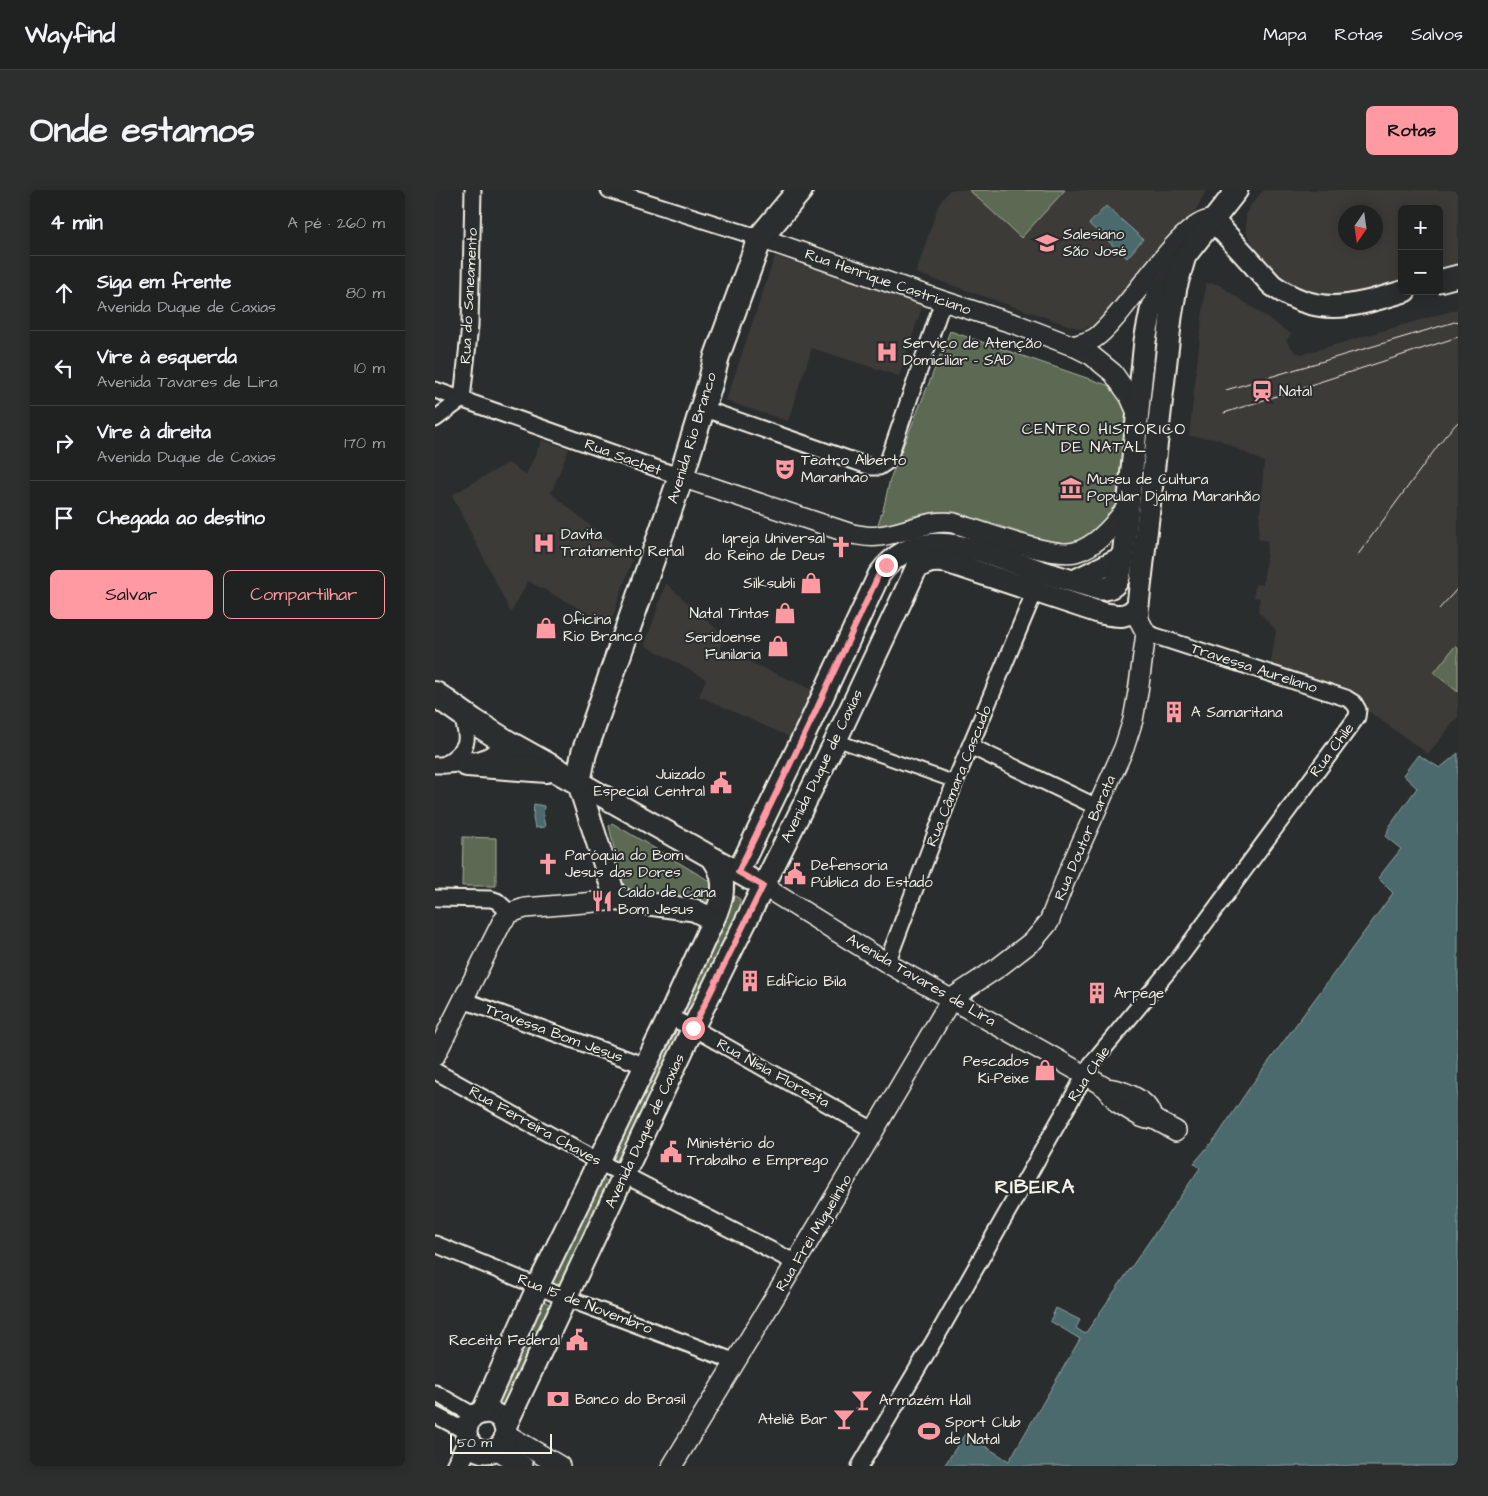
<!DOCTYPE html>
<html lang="pt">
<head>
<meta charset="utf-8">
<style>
  :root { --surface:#202222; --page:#2d2f2f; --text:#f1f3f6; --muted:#a2a4a5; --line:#3d3f40; --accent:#ff9aa2 }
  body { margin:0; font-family:"Architects Daughter",sans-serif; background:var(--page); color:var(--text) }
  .controls { position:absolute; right:15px; top:15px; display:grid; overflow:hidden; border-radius:8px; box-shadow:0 2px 12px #0003 }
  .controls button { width:45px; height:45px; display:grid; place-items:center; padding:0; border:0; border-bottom:1px solid var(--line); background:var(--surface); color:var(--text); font:25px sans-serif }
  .compass { position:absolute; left:903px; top:15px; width:45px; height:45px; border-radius:50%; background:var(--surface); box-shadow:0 2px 12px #0003; rotate:193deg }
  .scale { position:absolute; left:15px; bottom:12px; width:102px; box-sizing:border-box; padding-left:5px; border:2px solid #f4f1e8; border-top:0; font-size:14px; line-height:18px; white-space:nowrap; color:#f4f1e8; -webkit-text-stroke:4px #2a2d2e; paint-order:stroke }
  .stop { position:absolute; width:15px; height:15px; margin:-11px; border:4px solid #ff9aa2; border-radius:50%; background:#fff }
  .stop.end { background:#ff9aa2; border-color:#fff; box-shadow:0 1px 5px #0008 }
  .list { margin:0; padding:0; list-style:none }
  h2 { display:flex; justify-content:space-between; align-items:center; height:65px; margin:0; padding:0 20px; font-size:21px }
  h2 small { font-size:16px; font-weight:400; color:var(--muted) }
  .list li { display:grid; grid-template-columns:32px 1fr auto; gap:15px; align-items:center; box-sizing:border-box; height:75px; padding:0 20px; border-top:1px solid var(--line) }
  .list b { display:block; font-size:19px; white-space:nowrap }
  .list p { margin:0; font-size:16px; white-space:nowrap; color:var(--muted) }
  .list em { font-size:16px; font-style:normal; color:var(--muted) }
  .actions { display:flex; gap:10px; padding:15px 20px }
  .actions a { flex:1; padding:11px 0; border:1px solid var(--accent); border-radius:8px; text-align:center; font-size:18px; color:var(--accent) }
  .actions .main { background:var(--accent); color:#111 }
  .icon { flex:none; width:28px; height:28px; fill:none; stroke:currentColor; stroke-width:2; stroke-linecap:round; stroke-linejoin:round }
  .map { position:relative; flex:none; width:1023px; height:1276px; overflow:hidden; border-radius:8px }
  header { display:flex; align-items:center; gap:30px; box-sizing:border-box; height:70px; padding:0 25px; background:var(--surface); border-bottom:1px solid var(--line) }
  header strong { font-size:24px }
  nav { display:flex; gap:28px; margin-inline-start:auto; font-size:18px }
  .intro { display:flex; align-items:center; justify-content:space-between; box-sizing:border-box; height:120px; padding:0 30px }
  h1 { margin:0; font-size:35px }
  .button { padding:12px 22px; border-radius:8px; background:var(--accent); color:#111; font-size:18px; font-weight:700 }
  main { display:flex; gap:30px; padding:0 30px }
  aside { flex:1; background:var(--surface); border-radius:8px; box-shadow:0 2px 12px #0003 }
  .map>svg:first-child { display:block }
</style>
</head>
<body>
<header>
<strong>Wayfind</strong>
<nav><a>Mapa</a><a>Rotas</a><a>Salvos</a></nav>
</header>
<div class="intro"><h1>Onde estamos</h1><a class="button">Rotas</a></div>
<main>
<aside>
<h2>4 min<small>A pé · 260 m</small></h2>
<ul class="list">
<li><svg class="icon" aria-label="ahead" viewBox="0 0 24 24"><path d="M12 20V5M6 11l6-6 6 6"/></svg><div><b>Siga em frente</b><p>Avenida Duque de Caxias</p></div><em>80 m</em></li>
<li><svg class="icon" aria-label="left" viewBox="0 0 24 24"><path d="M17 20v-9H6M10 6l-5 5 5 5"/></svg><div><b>Vire à esquerda</b><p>Avenida Tavares de Lira</p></div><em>10 m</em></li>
<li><svg class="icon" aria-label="right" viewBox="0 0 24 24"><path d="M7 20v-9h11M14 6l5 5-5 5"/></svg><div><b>Vire à direita</b><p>Avenida Duque de Caxias</p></div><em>170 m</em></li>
<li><svg class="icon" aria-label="arrive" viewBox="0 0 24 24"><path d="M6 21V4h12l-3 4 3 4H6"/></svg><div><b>Chegada ao destino</b></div></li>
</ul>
<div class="actions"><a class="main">Salvar</a><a>Compartilhar</a></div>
</aside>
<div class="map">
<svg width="1023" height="1276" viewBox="0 0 1023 1276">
  <rect width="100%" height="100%" fill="#2a2d2e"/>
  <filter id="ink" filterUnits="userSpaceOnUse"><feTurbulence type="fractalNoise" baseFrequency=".02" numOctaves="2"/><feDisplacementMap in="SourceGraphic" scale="10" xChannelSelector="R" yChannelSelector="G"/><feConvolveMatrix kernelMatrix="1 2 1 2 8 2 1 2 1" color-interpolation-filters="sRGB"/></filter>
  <g filter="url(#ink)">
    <g fill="#3d3a39" fill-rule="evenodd">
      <path d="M514 0H771L760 22 660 136 645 139 481 83 503 16Z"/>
      <path d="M829 0H1023V73L1004 79V19H967V93L912 110 866 102 849 91 818 55 811 42V24L816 15ZM911 22H941V52H911Z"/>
      <path d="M340 66 488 114 464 186 377 158 353 231 291 211Z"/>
      <path d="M771 93 783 94 856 144 851 151 860 162 868 164 1023 119V527L993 564 897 495 836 473 841 440 823 421 825 408 819 407 820 394 828 395 833 351 823 349 829 272 783 249 754 246Z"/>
      <path d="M107 250 134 259 116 303 197 370 175 435 93 391 76 423 17 305 73 273 91 285Z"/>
      <path d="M231 393 290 447 285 458 286 459 382 502 359 549 264 506 271 489 210 455Z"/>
    </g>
    <g fill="#5c6b53" stroke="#a8ae9e">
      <path d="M534 0H630L586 48Z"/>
      <path d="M515 141 678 197 691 213 692 233 680 318 677 326 652 350 632 355 609 350 520 322H501L477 326 456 335 442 337 449 316 455 289Z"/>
      <path d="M1020 456 1023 458V502L999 483Z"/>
      <path d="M177 633 305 709V722L257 831 245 824 246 819 288 736 277 721 205 706 187 694 174 636Z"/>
      <path d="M28 647 61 648V696H27Z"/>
      <path d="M236 840 248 847 188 974 174 967Z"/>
      <path d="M165 987 178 994 126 1098 115 1092Z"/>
      <path d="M104 1108 121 1118 69 1222 54 1215Z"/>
    </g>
    <g fill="#4c6b6e" stroke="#8fa19f">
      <path d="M671 16 708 49 692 68 654 34Z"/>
      <path d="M1023 563V1276H509L530 1244 574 1271 645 1149 615 1131 621 1118 645 1130 641 1138 650 1144 765 978 759 973 783 945 815 897 958 703 943 688 966 659 951 647 954 637 982 598 968 585 983 565 1005 578Z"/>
      <path d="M99 614 109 616 108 626 110 637 100 638 98 628Z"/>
    </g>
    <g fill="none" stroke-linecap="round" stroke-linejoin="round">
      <g stroke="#f4f1e8" stroke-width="15">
        <path id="pedestrian" d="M401 550 520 592"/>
      </g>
      <g stroke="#f4f1e8" stroke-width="19">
        <g id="minor">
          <path d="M174 0 325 48"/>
          <path d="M0 200 246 287"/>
          <path d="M267 218 436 277H444L453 271 508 111"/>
          <path d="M0 229 27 209 35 136 38 0"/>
          <path d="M535 556 662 617"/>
          <path d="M0 575C27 576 52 571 73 553"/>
          <path d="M9 575C34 558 36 551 25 522"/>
          <path d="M0 708 56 709 62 711 75 723"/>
          <path d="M452 773 520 592 600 401"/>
          <path d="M28 810 211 876"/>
          <path d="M234 827 258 838 440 941"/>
          <path d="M0 881 164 972 361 1073"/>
          <path d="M0 1054 131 1108 301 1172"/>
          <path d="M0 1203 40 1226"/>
          <path d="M0 1225 32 1242"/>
          <path d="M425 1276 506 1139 657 873 745 767 922 527 923 520 919 513 911 508 711 443"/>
        </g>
      </g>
      <g stroke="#f4f1e8" stroke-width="22">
        <g id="tertiary">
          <path d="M325 48 508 111 583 135 638 156 656 165 678 183 695 207 703 225"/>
          <path d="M638 156C645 154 653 152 660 148 689 128 747 26 778 30"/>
          <path d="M246 287 417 344C425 345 435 348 444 346 470 343 493 329 519 333 545 341 617 368 640 362 663 356 681 333 694 314"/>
          <path d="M328 696 452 773 650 885 671 898 683 913 706 927 712 929 717 928 741 941"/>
          <path d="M0 866 67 732 75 723 90 718 184 710"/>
          <path d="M671 898C685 899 713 909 716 925"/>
          <path d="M71 1244 125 1276"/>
          <path d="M61 1259 88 1276"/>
          <path d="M237 1276 372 1054 517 808 564 777 599 750 614 732 633 683 689 558 698 530 703 502 711 443 704 430 703 415"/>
        </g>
      </g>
      <g stroke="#f4f1e8" stroke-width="25">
        <g id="secondary">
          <path d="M778 30 837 95C885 129 919 116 970 101"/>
          <path d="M1004 91 1023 86"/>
          <path d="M639 391 688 367"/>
          <path d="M143 592 315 689"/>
          <path d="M303 682 377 529 444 385C481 333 539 359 587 375 612 384 638 391 664 399 685 400 685 385 688 367L710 151 716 121 728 94 802 0"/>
          <path d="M277 733C287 711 294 692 279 670"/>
          <circle cx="51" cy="1242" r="20"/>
          <path d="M47 1223 103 1096 234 827 277 733 271 726 259 720 184 710 179 704 143 592"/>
          <path d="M70 1237 258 838 401 550 481 379C492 371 499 370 512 372L666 423C682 426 693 429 703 415L736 127 741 97 750 66"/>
          <path d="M22 1276 34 1252"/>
        </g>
      </g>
      <g stroke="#f4f1e8" stroke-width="28">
        <g id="primary">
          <path d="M0 504 38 531 73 553 143 592 149 563 246 287 275 194 282 166 325 48 365 0"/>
          <path d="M32 574 112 580"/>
        </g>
      </g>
      <use href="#pedestrian" stroke="#2a2d2e" stroke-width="11"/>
      <use href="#minor" stroke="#2a2d2e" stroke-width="15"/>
      <use href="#tertiary" stroke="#2a2d2e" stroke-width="19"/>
      <use href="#secondary" stroke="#2a2d2e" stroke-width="21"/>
      <use href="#primary" stroke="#2a2d2e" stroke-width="24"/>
      <g stroke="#f4f1e8" stroke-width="1">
        <path d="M791 200 1023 131"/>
        <path d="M789 223 1023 147"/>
        <path d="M922 366 1010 246 1023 232"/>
        <path d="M1004 419 1023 398"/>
      </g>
    </g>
  </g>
  <g fill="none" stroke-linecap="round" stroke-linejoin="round" filter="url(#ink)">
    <path stroke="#ff9aa2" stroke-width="6" d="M258 838 328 696 303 682 377 529 444 384 451 375"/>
  </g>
  <defs>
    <g id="school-bare" transform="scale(1.725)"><path d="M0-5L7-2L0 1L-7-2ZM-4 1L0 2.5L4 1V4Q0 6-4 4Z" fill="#ff9aa2" stroke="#2a2d2e" stroke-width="2.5" paint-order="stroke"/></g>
    <g id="hospital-bare" transform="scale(1.725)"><path d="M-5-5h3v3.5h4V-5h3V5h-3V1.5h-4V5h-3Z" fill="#ff9aa2" stroke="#2a2d2e" stroke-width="2.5" paint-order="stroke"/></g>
    <g id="station-bare" transform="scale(1.725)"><path d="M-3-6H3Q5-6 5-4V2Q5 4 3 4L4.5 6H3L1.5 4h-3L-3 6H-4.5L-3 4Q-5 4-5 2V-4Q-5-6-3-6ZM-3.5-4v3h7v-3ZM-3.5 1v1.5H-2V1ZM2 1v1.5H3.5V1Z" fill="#ff9aa2" stroke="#2a2d2e" stroke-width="2.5" paint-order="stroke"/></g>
    <g id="theatre-bare" transform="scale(1.725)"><path d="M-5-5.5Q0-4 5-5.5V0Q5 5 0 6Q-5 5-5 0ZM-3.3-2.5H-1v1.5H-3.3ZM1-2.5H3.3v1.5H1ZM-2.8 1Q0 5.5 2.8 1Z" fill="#ff9aa2" stroke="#2a2d2e" stroke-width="2.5" paint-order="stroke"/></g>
    <g id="museum-bare" transform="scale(1.725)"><path d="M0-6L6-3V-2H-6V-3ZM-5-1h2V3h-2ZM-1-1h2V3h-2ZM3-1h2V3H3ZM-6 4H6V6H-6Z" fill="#ff9aa2" stroke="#2a2d2e" stroke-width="2.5" paint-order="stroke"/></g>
    <g id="church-bare" transform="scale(1.725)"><path d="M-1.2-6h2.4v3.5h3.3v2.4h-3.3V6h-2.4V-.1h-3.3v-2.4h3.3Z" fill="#ff9aa2" stroke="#2a2d2e" stroke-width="2.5" paint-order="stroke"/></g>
    <g id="shop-bare" transform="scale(1.725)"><path d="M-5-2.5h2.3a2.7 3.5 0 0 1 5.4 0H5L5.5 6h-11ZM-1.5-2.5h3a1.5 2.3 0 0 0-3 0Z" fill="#ff9aa2" stroke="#2a2d2e" stroke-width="2.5" paint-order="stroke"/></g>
    <g id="building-bare" transform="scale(1.725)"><path d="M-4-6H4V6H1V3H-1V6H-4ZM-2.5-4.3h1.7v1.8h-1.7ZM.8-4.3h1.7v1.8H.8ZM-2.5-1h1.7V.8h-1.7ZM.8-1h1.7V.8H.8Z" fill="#ff9aa2" stroke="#2a2d2e" stroke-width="2.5" paint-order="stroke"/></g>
    <g id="civic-bare" transform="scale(1.725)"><path d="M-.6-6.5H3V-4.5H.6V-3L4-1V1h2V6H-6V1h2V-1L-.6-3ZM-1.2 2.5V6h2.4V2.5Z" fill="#ff9aa2" stroke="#2a2d2e" stroke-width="2.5" paint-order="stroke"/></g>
    <g id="restaurant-bare" transform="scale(1.725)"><path d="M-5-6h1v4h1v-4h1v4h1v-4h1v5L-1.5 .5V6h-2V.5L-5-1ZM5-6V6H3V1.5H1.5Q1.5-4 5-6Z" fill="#ff9aa2" stroke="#2a2d2e" stroke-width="2.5" paint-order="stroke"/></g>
    <g id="bank-bare" transform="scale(1.725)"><path d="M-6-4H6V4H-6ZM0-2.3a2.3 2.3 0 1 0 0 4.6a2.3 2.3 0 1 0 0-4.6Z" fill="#ff9aa2" stroke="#2a2d2e" stroke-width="2.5" paint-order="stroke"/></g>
    <g id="bar-bare" transform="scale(1.725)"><path d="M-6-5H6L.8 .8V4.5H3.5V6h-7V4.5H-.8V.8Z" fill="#ff9aa2" stroke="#2a2d2e" stroke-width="2.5" paint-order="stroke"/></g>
    <g id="stadium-bare" transform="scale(1.725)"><path d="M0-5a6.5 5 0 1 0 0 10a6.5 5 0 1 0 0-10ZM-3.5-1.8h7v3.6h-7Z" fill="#ff9aa2" stroke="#2a2d2e" stroke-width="2.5" paint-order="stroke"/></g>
  </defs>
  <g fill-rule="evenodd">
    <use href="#school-bare" x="612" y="53"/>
    <use href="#hospital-bare" x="452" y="162"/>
    <use href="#station-bare" x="827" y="201"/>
    <use href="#theatre-bare" x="350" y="279"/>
    <use href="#museum-bare" x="636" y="298"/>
    <use href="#hospital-bare" x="109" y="353"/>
    <use href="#church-bare" x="406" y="357"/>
    <use href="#shop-bare" x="376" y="393"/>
    <use href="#shop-bare" x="350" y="423"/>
    <use href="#shop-bare" x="111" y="438"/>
    <use href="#shop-bare" x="343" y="456"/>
    <use href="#building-bare" x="739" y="522"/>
    <use href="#civic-bare" x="286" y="593"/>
    <use href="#church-bare" x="113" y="674"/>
    <use href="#civic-bare" x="360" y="684"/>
    <use href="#restaurant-bare" x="167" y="711"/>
    <use href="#building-bare" x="315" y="791"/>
    <use href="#building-bare" x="662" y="803"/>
    <use href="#shop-bare" x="610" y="880"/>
    <use href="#civic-bare" x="236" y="962"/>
    <use href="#civic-bare" x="142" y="1150"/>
    <use href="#bank-bare" x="123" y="1209"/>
    <use href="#bar-bare" x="427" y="1210"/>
    <use href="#bar-bare" x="409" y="1229"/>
    <use href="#stadium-bare" x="494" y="1241"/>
  </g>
  <g text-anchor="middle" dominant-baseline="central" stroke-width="4" stroke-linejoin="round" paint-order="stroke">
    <g font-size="15" fill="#f4f1e8" stroke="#2a2d2e" text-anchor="start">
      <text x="628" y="44">Salesiano<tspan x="628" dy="17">São José</tspan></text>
      <text x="468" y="153">Serviço de Atenção<tspan x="468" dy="17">Domiciliar - SAD</tspan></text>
      <text x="844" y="201">Natal</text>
      <text x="366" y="270">Teatro Alberto<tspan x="366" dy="17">Maranhao</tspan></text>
      <text x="652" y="289">Museu de Cultura<tspan x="652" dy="17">Popular Djalma Maranhão</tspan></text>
      <text x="126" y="344">Davita<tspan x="126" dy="17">Tratamento Renal</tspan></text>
      <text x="390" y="348" text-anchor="end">Igreja Universal<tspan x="390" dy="17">do Reino de Deus</tspan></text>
      <text x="360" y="393" text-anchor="end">Silksubli</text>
      <text x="334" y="423" text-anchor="end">Natal Tintas</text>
      <text x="128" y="429">Oficina<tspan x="128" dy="17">Rio Branco</tspan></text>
      <text x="326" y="447" text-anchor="end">Seridoense<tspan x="326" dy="17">Funilaria</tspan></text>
      <text x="756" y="522">A Samaritana</text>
      <text x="270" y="584" text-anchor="end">Juizado<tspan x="270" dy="17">Especial Central</tspan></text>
      <text x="130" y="665">Paróquia do Bom<tspan x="130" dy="17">Jesus das Dores</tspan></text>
      <text x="376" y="675">Defensoria<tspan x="376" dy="17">Pública do Estado</tspan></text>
      <text x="183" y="702">Caldo de Cana<tspan x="183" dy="17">Bom Jesus</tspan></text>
      <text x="332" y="791">Edifício Bila</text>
      <text x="679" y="803">Arpege</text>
      <text x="594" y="871" text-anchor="end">Pescados<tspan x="594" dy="17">Ki-Peixe</tspan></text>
      <text x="252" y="953">Ministério do<tspan x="252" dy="17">Trabalho e Emprego</tspan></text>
      <text x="125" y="1150" text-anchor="end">Receita Federal</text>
      <text x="140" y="1209">Banco do Brasil</text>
      <text x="444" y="1210">Armazém Hall</text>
      <text x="392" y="1229" text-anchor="end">Ateliê Bar</text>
      <text x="510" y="1232">Sport Club<tspan x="510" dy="17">de Natal</tspan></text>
    </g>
    <g font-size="15" fill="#f4f1e8" stroke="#2a2d2e">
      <text transform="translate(453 92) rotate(19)">Rua Henrique Castriciano</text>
      <text transform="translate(34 106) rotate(-87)">Rua do Saneamento</text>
      <text transform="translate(257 248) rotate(-73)">Avenida Rio Branco</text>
      <text transform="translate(188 267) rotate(20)">Rua Sachet</text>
      <text transform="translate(819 478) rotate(18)">Travessa Aureliano</text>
      <text transform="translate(897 560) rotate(-53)">Rua Chile</text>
      <text transform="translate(387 576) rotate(-64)">Avenida Duque de Caxias</text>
      <text transform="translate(524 586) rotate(-68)">Rua Câmara Cascudo</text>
      <text transform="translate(650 648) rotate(-67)">Rua Doutor Barata</text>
      <text transform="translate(486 790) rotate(30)">Avenida Tavares de Lira</text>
      <text transform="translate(119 843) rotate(20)">Travessa Bom Jesus</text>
      <text transform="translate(338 883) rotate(29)">Rua Nísia Floresta</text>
      <text transform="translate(654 884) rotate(-56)">Rua Chile</text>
      <text transform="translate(100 936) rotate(29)">Rua Ferreira Chaves</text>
      <text transform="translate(210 941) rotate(-65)">Avenida Duque de Caxias</text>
      <text transform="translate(379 1043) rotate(-59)">Rua Frei Miguelinho</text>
      <text transform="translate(150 1114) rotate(21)">Rua 15 de Novembro</text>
    </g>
    <g font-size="16" letter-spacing="1" fill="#f4f1e8" stroke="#2a2d2e">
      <text x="669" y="239">CENTRO HISTÓRICO<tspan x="669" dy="18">DE NATAL</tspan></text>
    </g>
    <g font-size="20" font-weight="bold" letter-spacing="1" fill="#f4f1e8" stroke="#2a2d2e">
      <text x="600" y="997">RIBEIRA</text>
    </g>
  </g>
</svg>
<div class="controls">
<button>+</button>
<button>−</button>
</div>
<svg class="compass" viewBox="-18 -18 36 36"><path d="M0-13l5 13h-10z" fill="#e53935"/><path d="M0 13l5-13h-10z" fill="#a2a4a5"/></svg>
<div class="scale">50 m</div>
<div class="stop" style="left:258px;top:838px"></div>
<div class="stop end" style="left:451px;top:375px"></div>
</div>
</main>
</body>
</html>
